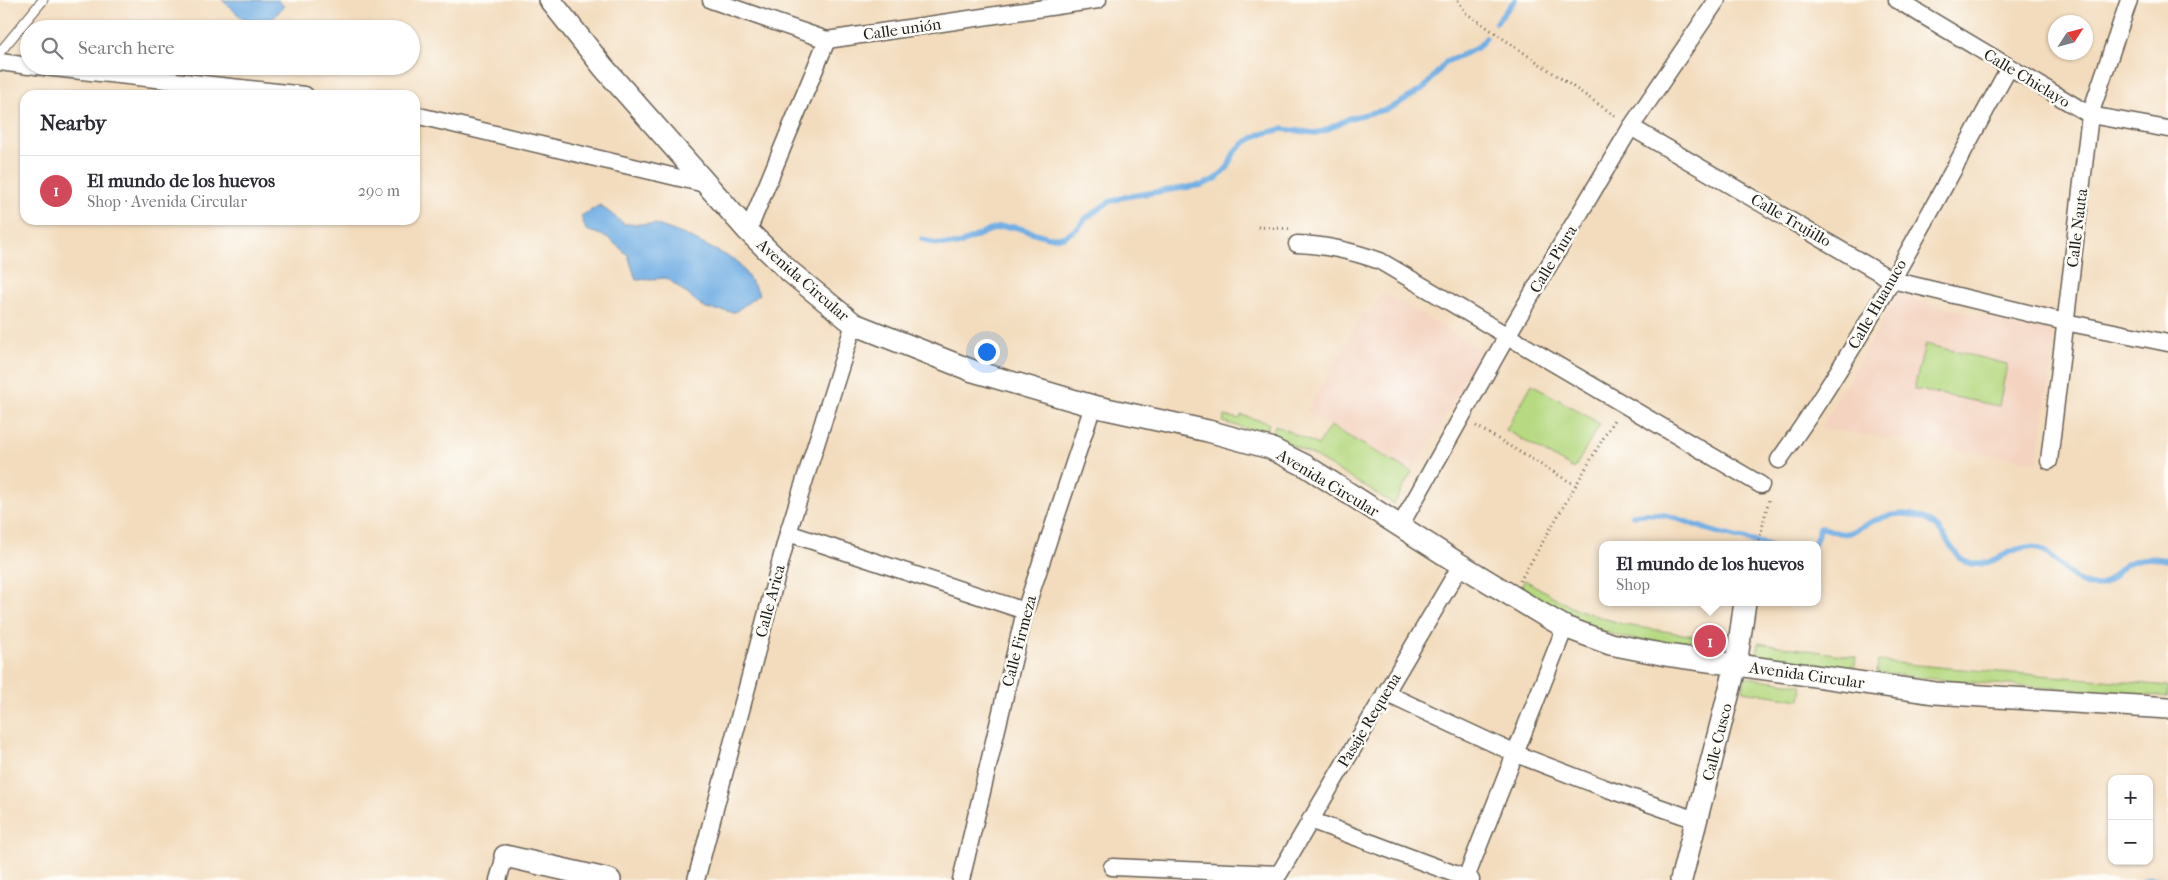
<!DOCTYPE html>
<html lang="en">
<head>
<meta charset="utf-8">
<style>
  :root { --surface:#fff; --page:#f2f2f3; --text:#2b2b33; --muted:#7c7c81; --line:#e1e1e2; --accent:#d1495b }
  body { margin:0; font-family:"IM FELL French Canon",serif; background:var(--page); color:var(--text) }
  .controls { position:absolute; right:15px; bottom:15px; display:grid; overflow:hidden; border-radius:10px; box-shadow:0 1px 4px #0004 }
  .controls button { width:45px; height:45px; display:grid; place-items:center; padding:0; border:0; border-bottom:1px solid var(--line); background:var(--surface); color:var(--text); font:25px sans-serif }
  .compass { position:absolute; left:2048px; top:15px; width:45px; height:45px; border-radius:50%; background:var(--surface); box-shadow:0 1px 4px #0004; rotate:54deg }
  .you { position:absolute; left:986px; top:351px; width:18px; height:18px; margin:-12px; border:4px solid #fff; border-radius:50%; background:#1a73e8; box-shadow:0 0 0 8px #1a73e833 }
  .badge { display:grid; place-items:center; width:32px; height:32px; border-radius:50%; background:var(--accent); color:#fff; font-size:16px; font-weight:700 }
  .pin { position:absolute; translate:-50% -50%; border:2px solid #fff; box-shadow:0 1px 5px #0006 }
  .popup { position:absolute; left:1599px; top:541px; width:222px; height:65px; box-sizing:border-box; display:grid; place-content:center; border-radius:10px; background:var(--surface); filter:drop-shadow(0 1px 4px #0005); font-size:16px; white-space:nowrap; color:var(--muted) }
  .popup b { font-size:19px; color:var(--text) }
  .popup::after { content:''; position:absolute; left:50%; top:100%; margin-left:-10px; border:10px solid transparent; border-top-color:var(--surface) }
  .list { margin:0; padding:0; list-style:none }
  h2 { display:flex; justify-content:space-between; align-items:center; height:65px; margin:0; padding:0 20px; font-size:21px }
  h2 small { font-size:16px; font-weight:400; color:var(--muted) }
  .list li { display:grid; grid-template-columns:32px 1fr auto; gap:15px; align-items:center; box-sizing:border-box; height:70px; padding:0 20px; border-top:1px solid var(--line) }
  .list b { display:block; font-size:19px; white-space:nowrap }
  .list p { margin:0; font-size:16px; white-space:nowrap; color:var(--muted) }
  .list em { font-size:16px; font-style:normal; color:var(--muted) }
  .icon { flex:none; width:28px; height:28px; fill:none; stroke:currentColor; stroke-width:2; stroke-linecap:round; stroke-linejoin:round }
  .map { position:relative; flex:none; width:2168px; height:880px; overflow:hidden }
  .search { position:absolute; background:var(--surface); box-shadow:0 1px 4px #0004; left:20px; top:20px; width:400px; height:55px; display:flex; align-items:center; gap:12px; box-sizing:border-box; padding:0 18px; border-radius:28px; color:var(--muted); font-size:19px }
  .panel { position:absolute; background:var(--surface); box-shadow:0 1px 4px #0004; left:20px; top:90px; width:400px; height:135px; border-radius:15px }
  .map>svg:first-child { display:block }
</style>
</head>
<body>
<div class="map">
<svg width="2168" height="880" viewBox="0 0 2168 880">
  <rect width="100%" height="100%" fill="#fdfcf7"/>
  <filter id="ink" filterUnits="userSpaceOnUse"><feTurbulence type="fractalNoise" baseFrequency=".02" numOctaves="2"/><feDisplacementMap in="SourceGraphic" scale="10" xChannelSelector="R" yChannelSelector="G"/><feConvolveMatrix kernelMatrix="1 2 1 2 8 2 1 2 1" color-interpolation-filters="sRGB"/></filter>
  <filter id="wash" filterUnits="userSpaceOnUse"><feTurbulence type="fractalNoise" baseFrequency=".0096" numOctaves="4" result="noise"/><feDisplacementMap in="SourceGraphic" scale="20" xChannelSelector="R" yChannelSelector="G"/><feGaussianBlur stdDeviation="1.12" result="paint"/><feColorMatrix in="noise" values="0 0 0 0 0 0 0 0 0 0 0 0 0 0 0 0 0 1.4 0 .05"/><feComposite in="paint" operator="in"/></filter>
  <g filter="url(#wash)">
    <rect width="100%" height="100%" fill="#f3dcbd"/>
    <g fill="#f4d3c0">
      <path d="M1383 292 1484 351 1412 472 1306 412 1364 311 1369 314Z"/>
      <path d="M1898 294 1927 303 2050 332 2055 339 2037 462 1821 428Z"/>
    </g>
    <g fill="#b6d981" stroke="#697a4e">
      <path d="M1925 344 2007 364 1999 406 1914 389Z"/>
      <path d="M1532 384 1600 424 1574 469 1506 430Z"/>
      <path d="M1241 415 1269 423 1266 434 1223 422 1225 416 1240 419Z"/>
      <path d="M1275 425 1318 445 1330 426 1412 472 1394 504 1312 455 1272 436Z"/>
      <path d="M1525 580 1573 608 1625 625 1721 640 1720 652 1620 637 1568 619 1519 590Z"/>
      <path d="M1758 643 1856 657 1854 669 1756 655Z"/>
      <path d="M1878 661C1975 672 2071 676 2168 686V697C2071 687 1973 686 1877 672Z"/>
      <path d="M1745 677 1802 685 1800 700 1743 691Z"/>
    </g>
    <g fill="#72afe4" stroke="#476680">
      <path d="M222 0H278L284 6 264 29H254Z"/>
      <path d="M600 205 624 224H655L685 235 737 261 760 294 735 312 706 309 667 278 636 280 628 255 607 237 586 230 581 216Z"/>
    </g>
    <g fill="none" stroke-linecap="round" stroke-linejoin="round">
      <g stroke="#72afe4" stroke-width="5.5">
        <path d="M1496 23 1515 0"/>
        <path d="M922 239 936 244 957 245 988 231 1001 227H1015L1048 237H1064L1078 228 1086 218 1109 202 1124 197 1202 185 1216 179 1228 167 1234 153 1243 144 1258 135 1282 129 1315 133 1324 131 1350 118 1388 109 1398 104 1424 88 1446 62 1477 48 1486 38"/>
        <path d="M1633 515C1667 510 1678 520 1709 530 1728 536 1749 540 1769 545"/>
        <path d="M1814 545 1820 528C1830 527 1837 536 1848 533 1855 531 1862 526 1869 523 1890 512 1913 510 1933 524 1947 534 1954 561 1972 564 1996 567 2013 542 2037 548 2057 554 2072 588 2097 586 2108 585 2116 572 2124 566 2136 557 2154 557 2168 560"/>
        <path d="M2145 880 2150 878 2162 880"/>
      </g>
    </g>
  </g>
  <g filter="url(#ink)">
    <g fill="none" stroke-linecap="round" stroke-linejoin="round">
      <g stroke="#675f54" stroke-width="11">
        <path id="service" d="M0 52 43 0"/>
      </g>
      <g stroke="#675f54" stroke-width="19">
        <g id="minor">
          <path d="M711 0 827 40 1098 0"/>
          <path d="M1897 0 2090 115 2168 129"/>
          <path d="M0 62 29 66"/>
          <path d="M35 66 305 95"/>
          <path d="M415 115 705 184"/>
          <path d="M1631 127 1892 280 2065 322 2168 343"/>
          <path d="M748 231 827 40"/>
          <path d="M1297 244C1327 245 1352 251 1380 261L1761 485"/>
          <path d="M1779 460C1867 336 1936 200 2009 68"/>
          <path d="M2049 461 2090 115 2129 0"/>
          <path d="M1400 526 1507 336 1631 127 1717 0"/>
          <path d="M788 533 1025 611"/>
          <path d="M1385 693 1516 754 1602 787 1696 820"/>
          <path d="M1310 820 1471 880"/>
          <path d="M1112 867 1279 874 1461 565"/>
          <path d="M1466 878 1565 627"/>
          <path d="M498 880 505 856"/>
          <path d="M696 880 788 533 854 324"/>
          <path d="M961 880 1025 611 1093 406"/>
        </g>
      </g>
      <g stroke="#675f54" stroke-width="24">
        <g id="tertiary">
          <path d="M550 0 604 68 748 231 789 271 854 324 973 371 1093 406 1208 431 1270 448 1306 466 1461 565 1542 614 1565 627 1610 644 1666 655 1935 693 2168 708"/>
          <path d="M505 856 610 880"/>
          <path d="M1681 880 1736 665 1745 602"/>
        </g>
      </g>
      <g stroke="#675f54" stroke-width="3" stroke-dasharray="1 4" stroke-linecap="butt">
        <path d="M1458 0 1466 13 1617 117"/>
        <path d="M1258 227 1290 229"/>
        <path d="M1476 426 1575 485"/>
        <path d="M1758 545 1769 499"/>
        <path d="M1520 581 1615 418"/>
      </g>
      <use href="#service" stroke="#fff" stroke-width="9"/>
      <use href="#minor" stroke="#fff" stroke-width="16"/>
      <use href="#tertiary" stroke="#fff" stroke-width="21"/>
    </g>
  </g>
  <g text-anchor="middle" dominant-baseline="central" stroke-width="5" stroke-linejoin="round" paint-order="stroke">
    <g font-size="16" fill="#1c1c1c" stroke="#fdfcf7">
      <text transform="translate(902 29) rotate(-8)">Calle unión</text>
      <text transform="translate(2027 78) rotate(31)">Calle Chiclayo</text>
      <text transform="translate(1791 220) rotate(30)">Calle Trujillo</text>
      <text transform="translate(2077 228) rotate(-83)">Calle Nauta</text>
      <text transform="translate(1553 259) rotate(-59)">Calle Piura</text>
      <text transform="translate(803 280) rotate(41)">Avenida Circular</text>
      <text transform="translate(1877 304) rotate(-60)">Calle Huanuco</text>
      <text transform="translate(1328 483) rotate(31)">Avenida Circular</text>
      <text transform="translate(770 601) rotate(-75)">Calle Arica</text>
      <text transform="translate(1019 641) rotate(-75)">Calle Firmeza</text>
      <text transform="translate(1807 675) rotate(8)">Avenida Circular</text>
      <text transform="translate(1369 720) rotate(-59)">Pasaje Requena</text>
      <text transform="translate(1717 742) rotate(-76)">Calle Cusco</text>
    </g>
  </g>
</svg>
<div class="controls">
<button>+</button>
<button>−</button>
</div>
<svg class="compass" viewBox="-18 -18 36 36"><path d="M0-13l5 13h-10z" fill="#e53935"/><path d="M0 13l5-13h-10z" fill="#7c7c81"/></svg>
<div class="you"></div>
<div class="pin badge" style="left:1710px;top:641px">1</div>
<div class="popup"><b>El mundo de los huevos</b>Shop</div>
<div class="search"><svg class="icon" aria-label="search" viewBox="0 0 24 24"><circle cx="10" cy="10" r="6"/><path d="M15 15l6 6"/></svg>Search here</div>
<section class="panel">
<h2>Nearby<small></small></h2>
<ul class="list">
<li><span class="badge">1</span><div><b>El mundo de los huevos</b><p>Shop · Avenida Circular</p></div><em>290 m</em></li>
</ul>
</section>
</div>
</body>
</html>
